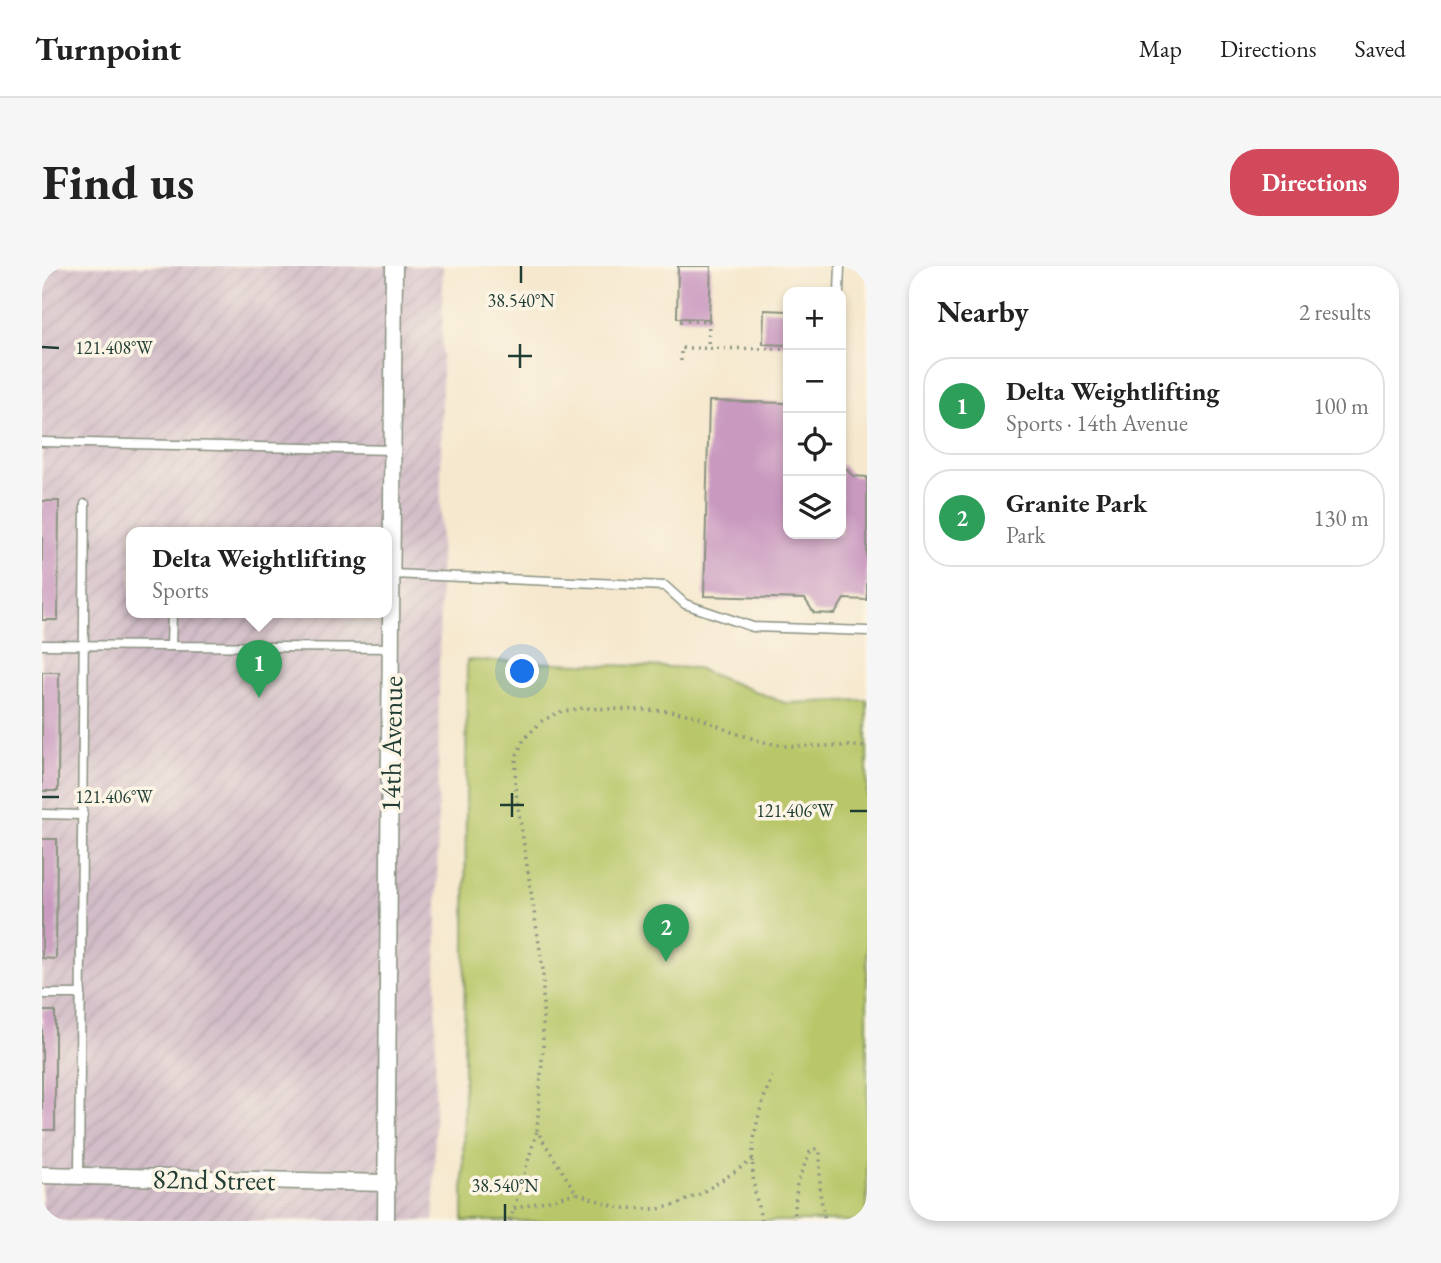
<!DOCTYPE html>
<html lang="en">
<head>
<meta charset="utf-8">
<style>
  :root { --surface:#fff; --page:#f6f6f6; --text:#222; --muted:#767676; --line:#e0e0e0; --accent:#d1495b }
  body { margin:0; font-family:"EB Garamond",serif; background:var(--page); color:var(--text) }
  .controls { position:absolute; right:21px; top:21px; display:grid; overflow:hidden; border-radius:14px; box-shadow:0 4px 10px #0003 }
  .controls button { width:63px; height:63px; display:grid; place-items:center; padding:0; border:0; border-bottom:2px solid var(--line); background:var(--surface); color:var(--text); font:35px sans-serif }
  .you { position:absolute; left:481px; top:406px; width:24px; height:24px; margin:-18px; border:5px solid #fff; border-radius:50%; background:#1a73e8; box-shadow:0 0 0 10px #1a73e833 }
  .badge { display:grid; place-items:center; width:46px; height:46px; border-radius:50%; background:var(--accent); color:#fff; font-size:23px; font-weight:700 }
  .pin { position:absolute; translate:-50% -58px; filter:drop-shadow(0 2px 4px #0008) }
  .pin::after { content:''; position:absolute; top:37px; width:24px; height:21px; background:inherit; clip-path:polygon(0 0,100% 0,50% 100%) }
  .popup { position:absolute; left:84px; top:261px; width:266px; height:91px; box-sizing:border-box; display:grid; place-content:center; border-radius:14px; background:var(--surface); filter:drop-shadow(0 2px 5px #0005); font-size:23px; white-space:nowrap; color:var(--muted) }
  .popup b { font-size:26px; color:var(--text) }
  .popup::after { content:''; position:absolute; left:50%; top:100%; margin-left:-14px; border:14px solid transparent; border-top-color:var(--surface) }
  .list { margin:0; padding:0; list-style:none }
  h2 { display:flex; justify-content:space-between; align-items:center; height:91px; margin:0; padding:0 28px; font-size:30px }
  h2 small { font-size:23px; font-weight:400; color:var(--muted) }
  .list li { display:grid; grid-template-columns:46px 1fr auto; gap:21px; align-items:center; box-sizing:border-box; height:98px; margin:0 14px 14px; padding:0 14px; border:2px solid var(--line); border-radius:28px }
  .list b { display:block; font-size:26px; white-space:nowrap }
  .list p { margin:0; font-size:23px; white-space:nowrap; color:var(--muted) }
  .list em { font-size:23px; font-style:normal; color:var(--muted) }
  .icon { flex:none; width:38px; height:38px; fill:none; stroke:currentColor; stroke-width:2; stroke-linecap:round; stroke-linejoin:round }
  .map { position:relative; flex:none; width:825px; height:955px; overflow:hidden; border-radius:28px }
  header { display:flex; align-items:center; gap:42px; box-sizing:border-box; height:98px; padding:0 35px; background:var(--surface); border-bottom:2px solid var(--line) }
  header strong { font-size:33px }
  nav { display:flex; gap:38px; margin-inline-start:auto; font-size:24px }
  .intro { display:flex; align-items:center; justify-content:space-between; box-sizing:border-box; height:168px; padding:0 42px }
  h1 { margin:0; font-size:49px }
  .button { padding:18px 32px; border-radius:28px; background:var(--accent); color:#fff; font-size:24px; font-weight:700 }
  main { display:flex; gap:42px; padding:0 42px }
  aside { flex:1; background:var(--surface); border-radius:28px; box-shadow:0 4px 10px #0003 }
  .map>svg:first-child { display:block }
</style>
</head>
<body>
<header>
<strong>Turnpoint</strong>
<nav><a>Map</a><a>Directions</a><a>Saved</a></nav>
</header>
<div class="intro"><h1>Find us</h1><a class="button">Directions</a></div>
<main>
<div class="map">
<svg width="825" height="955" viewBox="0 0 825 955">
  <defs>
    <pattern id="industrial-furrows" width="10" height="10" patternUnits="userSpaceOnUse" patternTransform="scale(1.75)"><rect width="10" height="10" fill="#d2bdc8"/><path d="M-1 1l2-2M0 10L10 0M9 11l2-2" fill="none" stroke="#b4a3ac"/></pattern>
  </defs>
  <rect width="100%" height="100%" fill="#fcf5e5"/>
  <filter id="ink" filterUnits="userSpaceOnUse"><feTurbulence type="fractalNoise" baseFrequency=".0143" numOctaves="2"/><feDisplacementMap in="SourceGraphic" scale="14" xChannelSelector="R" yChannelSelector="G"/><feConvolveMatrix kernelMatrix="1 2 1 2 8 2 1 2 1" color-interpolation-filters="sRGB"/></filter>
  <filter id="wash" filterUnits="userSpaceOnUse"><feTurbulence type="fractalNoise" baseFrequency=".00686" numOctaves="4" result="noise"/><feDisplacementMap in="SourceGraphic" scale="28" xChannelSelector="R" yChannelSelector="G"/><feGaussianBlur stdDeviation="1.57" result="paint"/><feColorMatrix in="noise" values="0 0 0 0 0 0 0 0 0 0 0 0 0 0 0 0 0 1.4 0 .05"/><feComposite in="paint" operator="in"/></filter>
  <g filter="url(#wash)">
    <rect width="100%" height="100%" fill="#f5e8ce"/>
    <path fill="url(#industrial-furrows)" fill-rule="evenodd" d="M0 0H401L392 955H0ZM89 266H345V346H89Z"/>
    <path fill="#b9c76a" stroke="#6c824f" stroke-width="2" d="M425 394 653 402 743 437 825 434V955H421Z"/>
    <g id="blocks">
      <g fill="#c999c0">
        <path d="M636 0H669L667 53 635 52Z"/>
        <path d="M722 44 746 45V79L721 78Z"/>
        <path d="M667 135 746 137V268H799V198L811 210 825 211V334L802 333 793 348 772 347 763 333 662 330Z"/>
        <path d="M0 235H17L16 354H0Z"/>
        <path d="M0 406H17L16 525H0Z"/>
        <path d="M0 573H15L14 693 0 692Z"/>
        <rect x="0" y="745" width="13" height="119"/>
      </g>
    </g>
  </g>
  <g filter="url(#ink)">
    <use href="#blocks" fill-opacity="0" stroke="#8a9281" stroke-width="2"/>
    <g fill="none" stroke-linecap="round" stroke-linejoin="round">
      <g stroke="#8a9281" stroke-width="11">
        <g id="lane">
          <path d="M797 26 798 0"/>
          <path d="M0 176 351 184"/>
          <path d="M350 308 623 320 643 338 711 361 825 365"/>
          <path d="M130 346 129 380 350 382"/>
          <path d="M0 379 129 380"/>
          <path d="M0 548 41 549"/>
          <path d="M0 728H39"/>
          <path d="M37 910 43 238"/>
        </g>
      </g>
      <g stroke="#8a9281" stroke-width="19">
        <g id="street">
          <path d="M0 909 345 917"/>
          <path d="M344 955 352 0"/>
        </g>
      </g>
      <g stroke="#8a9281" stroke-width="3.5" stroke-dasharray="2 5" stroke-linecap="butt">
        <path d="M638 55H667L666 82"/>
        <path d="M639 95V82L746 83"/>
        <path d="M711 894 658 928 634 939 616 943 577 942 534 927 495 865 501 780V704L473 521 474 491 482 473 500 455 517 446 541 442 629 445 654 450 690 466 722 476 742 480H818L825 482"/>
        <path d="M472 943 534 927"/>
        <path d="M468 955 495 865"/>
        <path d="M720 955C704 903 709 861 730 811"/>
        <path d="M752 955 755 917 768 886 773 883 778 886V927L783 955"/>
      </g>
      <use href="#lane" stroke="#fff" stroke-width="8"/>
      <use href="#street" stroke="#fff" stroke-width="16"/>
    </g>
  </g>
  <path fill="none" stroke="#1f3d34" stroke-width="2.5" d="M479 17V0M0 81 17 82M466 90H490M478 102V78M0 531H17M458 539H482M808 545H825M470 551V527M463 955V938"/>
  <g text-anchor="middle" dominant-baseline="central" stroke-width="7" stroke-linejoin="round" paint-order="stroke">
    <g font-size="28" fill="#1f3d34" stroke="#fcf5e5">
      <text transform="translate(349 478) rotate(-89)">14th Avenue</text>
      <text transform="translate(172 913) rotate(1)">82nd Street</text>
    </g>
  </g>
  <g font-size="18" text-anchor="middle" fill="#1f3d34" stroke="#fcf5e5" stroke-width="7" stroke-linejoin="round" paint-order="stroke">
    <text x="479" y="41">38.540°N</text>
    <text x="72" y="88">121.408°W</text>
    <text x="72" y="537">121.406°W</text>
    <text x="753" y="551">121.406°W</text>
    <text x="463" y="926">38.540°N</text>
  </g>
</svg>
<div class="controls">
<button>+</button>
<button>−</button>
<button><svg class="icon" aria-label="locate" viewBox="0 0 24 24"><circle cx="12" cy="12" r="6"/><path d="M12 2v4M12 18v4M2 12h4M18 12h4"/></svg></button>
<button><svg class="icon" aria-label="layers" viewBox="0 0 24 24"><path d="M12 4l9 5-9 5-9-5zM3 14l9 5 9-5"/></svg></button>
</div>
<div class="you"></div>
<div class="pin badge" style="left:217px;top:432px;background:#2e9e5b">1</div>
<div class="popup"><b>Delta Weightlifting</b>Sports</div>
<div class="pin badge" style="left:624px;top:696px;background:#2e9e5b">2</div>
</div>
<aside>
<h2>Nearby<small>2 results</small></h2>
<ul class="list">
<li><span class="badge" style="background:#2e9e5b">1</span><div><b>Delta Weightlifting</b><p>Sports · 14th Avenue</p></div><em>100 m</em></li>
<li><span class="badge" style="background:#2e9e5b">2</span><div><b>Granite Park</b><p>Park</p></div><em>130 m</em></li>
</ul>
</aside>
</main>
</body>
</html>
